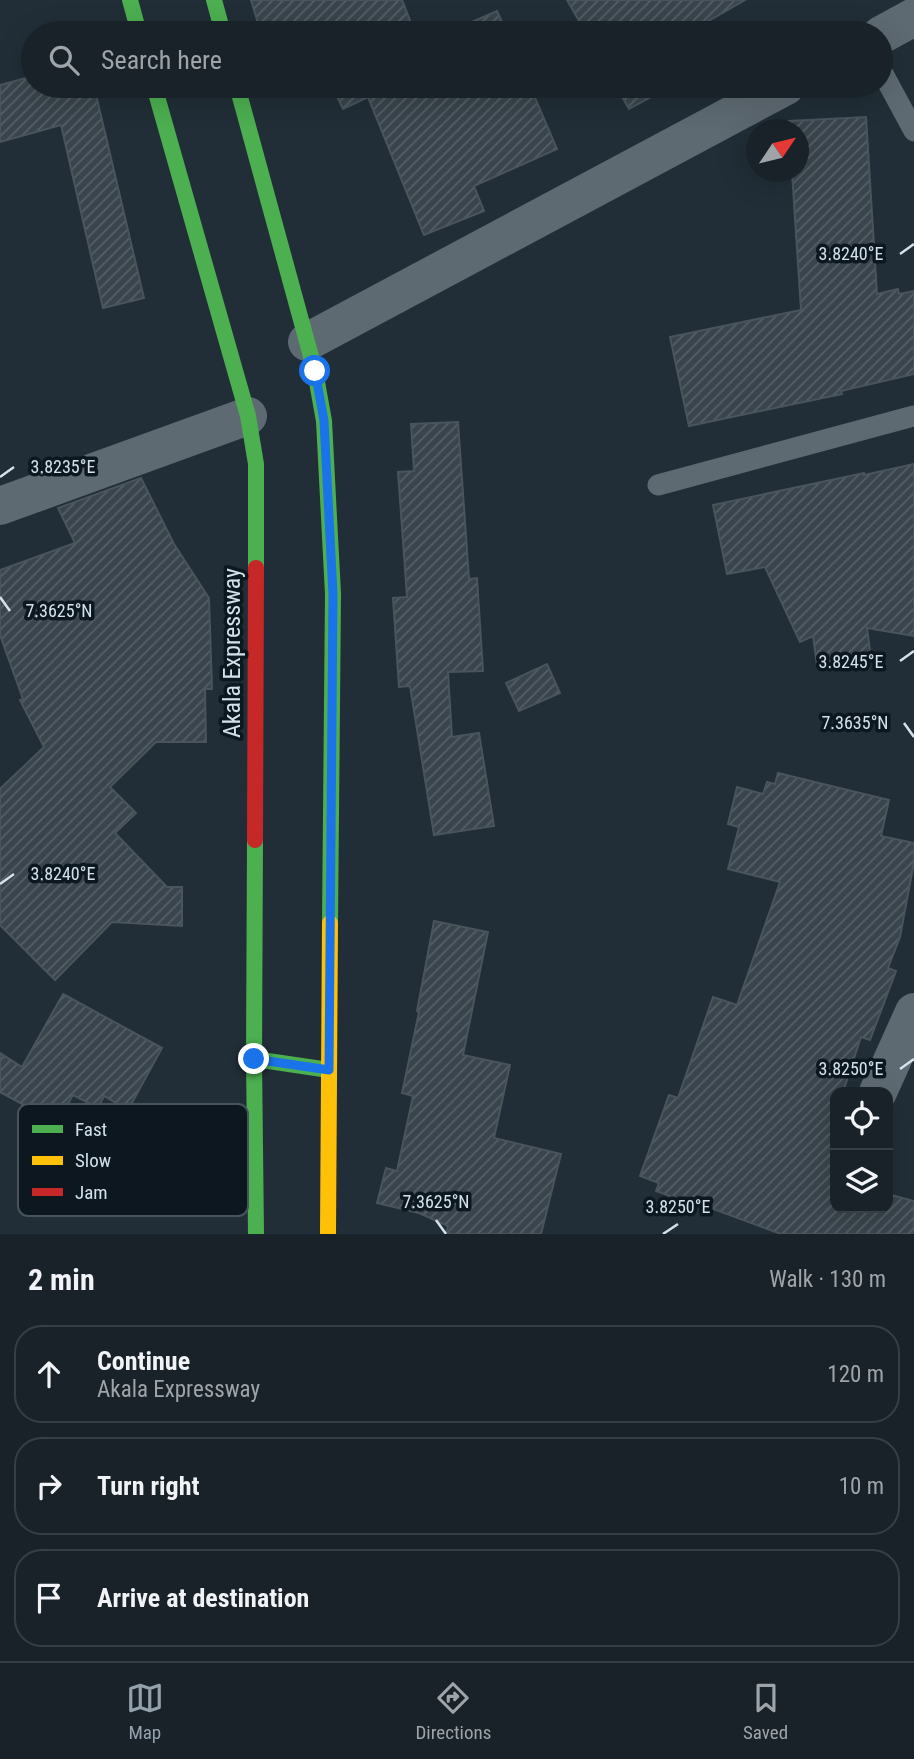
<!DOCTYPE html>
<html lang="en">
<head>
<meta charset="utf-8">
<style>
  :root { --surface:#192229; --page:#262f35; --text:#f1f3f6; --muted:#9fa4a8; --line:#373f46; --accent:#94a2ad }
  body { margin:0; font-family:"Roboto Condensed",sans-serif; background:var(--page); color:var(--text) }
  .controls { position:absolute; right:21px; bottom:21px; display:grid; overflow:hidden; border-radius:14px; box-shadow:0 7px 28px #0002 }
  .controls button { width:63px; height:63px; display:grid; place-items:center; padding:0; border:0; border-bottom:2px solid var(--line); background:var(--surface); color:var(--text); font:35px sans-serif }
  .compass { position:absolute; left:746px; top:119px; width:63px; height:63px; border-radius:50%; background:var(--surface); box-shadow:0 7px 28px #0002; rotate:55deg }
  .stop { position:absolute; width:21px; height:21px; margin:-16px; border:5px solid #1a73e8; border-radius:50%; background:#fff }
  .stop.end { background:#1a73e8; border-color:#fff; box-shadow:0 2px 7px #0008 }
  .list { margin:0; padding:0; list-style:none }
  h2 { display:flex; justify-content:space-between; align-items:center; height:91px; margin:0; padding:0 28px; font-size:30px }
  h2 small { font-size:23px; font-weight:400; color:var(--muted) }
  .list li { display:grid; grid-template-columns:46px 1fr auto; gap:21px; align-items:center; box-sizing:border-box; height:98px; margin:0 14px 14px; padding:0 14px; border:2px solid var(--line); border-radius:28px }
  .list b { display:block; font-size:26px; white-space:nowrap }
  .list p { margin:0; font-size:23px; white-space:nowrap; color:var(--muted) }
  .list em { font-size:23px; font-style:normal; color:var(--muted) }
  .icon { flex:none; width:38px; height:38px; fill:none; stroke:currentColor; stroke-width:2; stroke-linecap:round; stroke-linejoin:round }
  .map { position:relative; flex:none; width:914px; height:1234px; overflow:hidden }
  .search { position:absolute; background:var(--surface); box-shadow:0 7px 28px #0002; left:21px; right:21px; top:21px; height:77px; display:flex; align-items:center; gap:18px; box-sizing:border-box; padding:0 24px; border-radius:38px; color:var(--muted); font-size:26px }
  .sheet { height:427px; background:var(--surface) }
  nav { display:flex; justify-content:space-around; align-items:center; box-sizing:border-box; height:98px; border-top:2px solid var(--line); background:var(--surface); font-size:19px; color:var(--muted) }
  nav a { display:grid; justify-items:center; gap:4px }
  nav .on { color:var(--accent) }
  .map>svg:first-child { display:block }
</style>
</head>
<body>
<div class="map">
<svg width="914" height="1234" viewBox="0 0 914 1234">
  <defs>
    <pattern id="building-hatch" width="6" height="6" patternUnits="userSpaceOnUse" patternTransform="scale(1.75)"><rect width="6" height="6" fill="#39444c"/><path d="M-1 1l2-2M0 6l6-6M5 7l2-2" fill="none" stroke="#555f66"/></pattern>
  </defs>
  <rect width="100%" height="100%" fill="#212e37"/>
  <g fill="url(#building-hatch)" stroke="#49545c" stroke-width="2">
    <path d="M251 0H402L415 33H261Z"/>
    <path d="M567 0H745L705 23 711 33H586Z"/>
    <path d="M497 11 507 33H446Z"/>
    <path d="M33 76V86H94L144 298 103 308 61 125 0 142V85Z"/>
    <path d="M332 86H530L557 149 474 186 484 211 424 235 368 97 343 109Z"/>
    <path d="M616 86H671L629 109Z"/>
    <path d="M866 117 877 294 898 289 899 294 914 291V374L841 391 842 394 689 426 670 337 801 310 792 172H799V130H790L789 121Z"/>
    <path d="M458 422 469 579 477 578 483 671 448 672 452 737 479 733 494 826 434 835 410 686 399 687 393 598 407 597 398 472 414 471 411 424Z"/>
    <path d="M914 464V636L867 628 871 658 817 665 813 636 800 642 765 567 727 574 713 505 864 473V475Z"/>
    <path d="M141 478 174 544 209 598 212 689H205L206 742H156L110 787 136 813 115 833 167 887H182V926L112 922 55 980 0 925V789L44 747 20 700 23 699 0 635V570L75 543 58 508Z"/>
    <path d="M547 664 560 693 519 711 506 683Z"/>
    <path d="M778 773 889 800 881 836 914 843V862L900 937 888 968 896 971 870 1040 861 1037 843 1092H835V1208H888V1194L914 1201V1234H781L700 1204 699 1207 656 1191 659 1183 640 1176 669 1095 678 1098 713 997 737 1005 780 882 728 869 739 827 728 824 737 787 763 794 767 782 775 784Z"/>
    <path d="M434 921 488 932 463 1055 510 1065 494 1138 561 1154 541 1234H446L448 1226 419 1213 377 1203 386 1168 397 1171 413 1096 402 1093 419 1012 417 1011Z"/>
    <path d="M63 994 162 1048 128 1110 104 1096 98 1108 73 1095 57 1123 0 1092V1053L22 1067Z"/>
  </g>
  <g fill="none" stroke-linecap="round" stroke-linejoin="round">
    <g stroke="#5e6a72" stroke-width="21">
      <path d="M881 70 914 131"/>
      <path d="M658 485 914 416"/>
    </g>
    <g stroke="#5e6a72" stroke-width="38">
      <path d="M881 35 914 17"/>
      <path d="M307 342 786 86"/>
      <path d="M0 506 248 416"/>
      <path d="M878 1092 914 1012"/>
    </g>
    <g stroke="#4caf50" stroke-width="16">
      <path d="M130 0 139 33"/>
      <path d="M214 0 223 33"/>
      <path d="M154 86 248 416 256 464V568"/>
      <path d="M237 86 315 371 324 421 333 594 330 923"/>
      <path d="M255 840 254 1059 256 1234"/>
      <path d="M254 1059 329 1070"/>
    </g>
    <path stroke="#ffc107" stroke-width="16" d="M328 1234 330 923"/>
    <path stroke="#c62828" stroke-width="16" d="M255 840 256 568"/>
  </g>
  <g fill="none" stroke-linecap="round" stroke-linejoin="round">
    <path stroke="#1a73e8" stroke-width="9" d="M254 1059 329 1070 333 594 324 421 315 371"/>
  </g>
  <path fill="none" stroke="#d2e1ec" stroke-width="2.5" d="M900 254 914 244M0 477 14 467M0 597 10 611M900 661 914 651M904 723 914 737M0 884 14 874M900 1069 914 1059M436 1220 446 1234M663 1234 678 1224"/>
  <g text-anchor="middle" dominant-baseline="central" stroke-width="7" stroke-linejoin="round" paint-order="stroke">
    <g font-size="24" fill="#d2e1ec" stroke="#0c171f">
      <text transform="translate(232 653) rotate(-90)">Akala Expressway</text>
    </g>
  </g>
  <rect x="18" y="1104" width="230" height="112" rx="10" fill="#0c171f" stroke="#47545c" stroke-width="2"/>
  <rect x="32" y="1125" width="31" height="8" fill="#4caf50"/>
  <rect x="32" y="1156" width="31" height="9" fill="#ffc107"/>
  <rect x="32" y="1188" width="31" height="8" fill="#c62828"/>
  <g font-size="19" fill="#d2e1ec">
    <text x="75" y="1136">Fast</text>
    <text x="75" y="1167">Slow</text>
    <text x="75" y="1199">Jam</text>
  </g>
  <g font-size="18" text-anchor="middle" fill="#d2e1ec" stroke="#0c171f" stroke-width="7" stroke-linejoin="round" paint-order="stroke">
    <text x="851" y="260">3.8240°E</text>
    <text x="63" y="473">3.8235°E</text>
    <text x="59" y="617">7.3625°N</text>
    <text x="851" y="668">3.8245°E</text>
    <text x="855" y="729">7.3635°N</text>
    <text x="63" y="880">3.8240°E</text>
    <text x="851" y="1075">3.8250°E</text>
    <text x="436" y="1208">7.3625°N</text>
    <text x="678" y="1213">3.8250°E</text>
  </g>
</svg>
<div class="controls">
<button><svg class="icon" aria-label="locate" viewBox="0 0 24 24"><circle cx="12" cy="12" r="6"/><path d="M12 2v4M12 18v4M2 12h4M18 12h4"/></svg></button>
<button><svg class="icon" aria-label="layers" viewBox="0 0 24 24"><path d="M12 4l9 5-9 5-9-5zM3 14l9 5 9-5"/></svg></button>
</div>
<svg class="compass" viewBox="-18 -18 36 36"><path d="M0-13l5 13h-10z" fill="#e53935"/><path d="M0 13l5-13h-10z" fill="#9fa4a8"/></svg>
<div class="stop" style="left:315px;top:371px"></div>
<div class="stop end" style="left:254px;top:1059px"></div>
<div class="search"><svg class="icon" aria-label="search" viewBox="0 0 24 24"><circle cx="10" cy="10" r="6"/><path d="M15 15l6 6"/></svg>Search here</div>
</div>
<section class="sheet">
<h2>2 min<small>Walk · 130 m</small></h2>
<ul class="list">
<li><svg class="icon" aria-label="ahead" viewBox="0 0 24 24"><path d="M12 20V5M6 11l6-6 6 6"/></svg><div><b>Continue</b><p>Akala Expressway</p></div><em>120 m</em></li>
<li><svg class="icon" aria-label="right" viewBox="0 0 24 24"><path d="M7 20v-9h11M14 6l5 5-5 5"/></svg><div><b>Turn right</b></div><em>10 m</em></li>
<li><svg class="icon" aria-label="arrive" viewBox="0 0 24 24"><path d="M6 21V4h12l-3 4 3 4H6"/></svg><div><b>Arrive at destination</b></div></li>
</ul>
</section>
<nav>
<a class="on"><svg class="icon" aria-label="map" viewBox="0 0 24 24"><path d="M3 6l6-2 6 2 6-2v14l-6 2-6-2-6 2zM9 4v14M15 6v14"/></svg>Map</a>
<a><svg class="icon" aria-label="directions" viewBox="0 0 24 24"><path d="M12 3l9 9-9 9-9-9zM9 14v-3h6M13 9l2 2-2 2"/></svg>Directions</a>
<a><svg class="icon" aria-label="saved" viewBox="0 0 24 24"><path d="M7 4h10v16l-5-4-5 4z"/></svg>Saved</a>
</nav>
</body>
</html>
